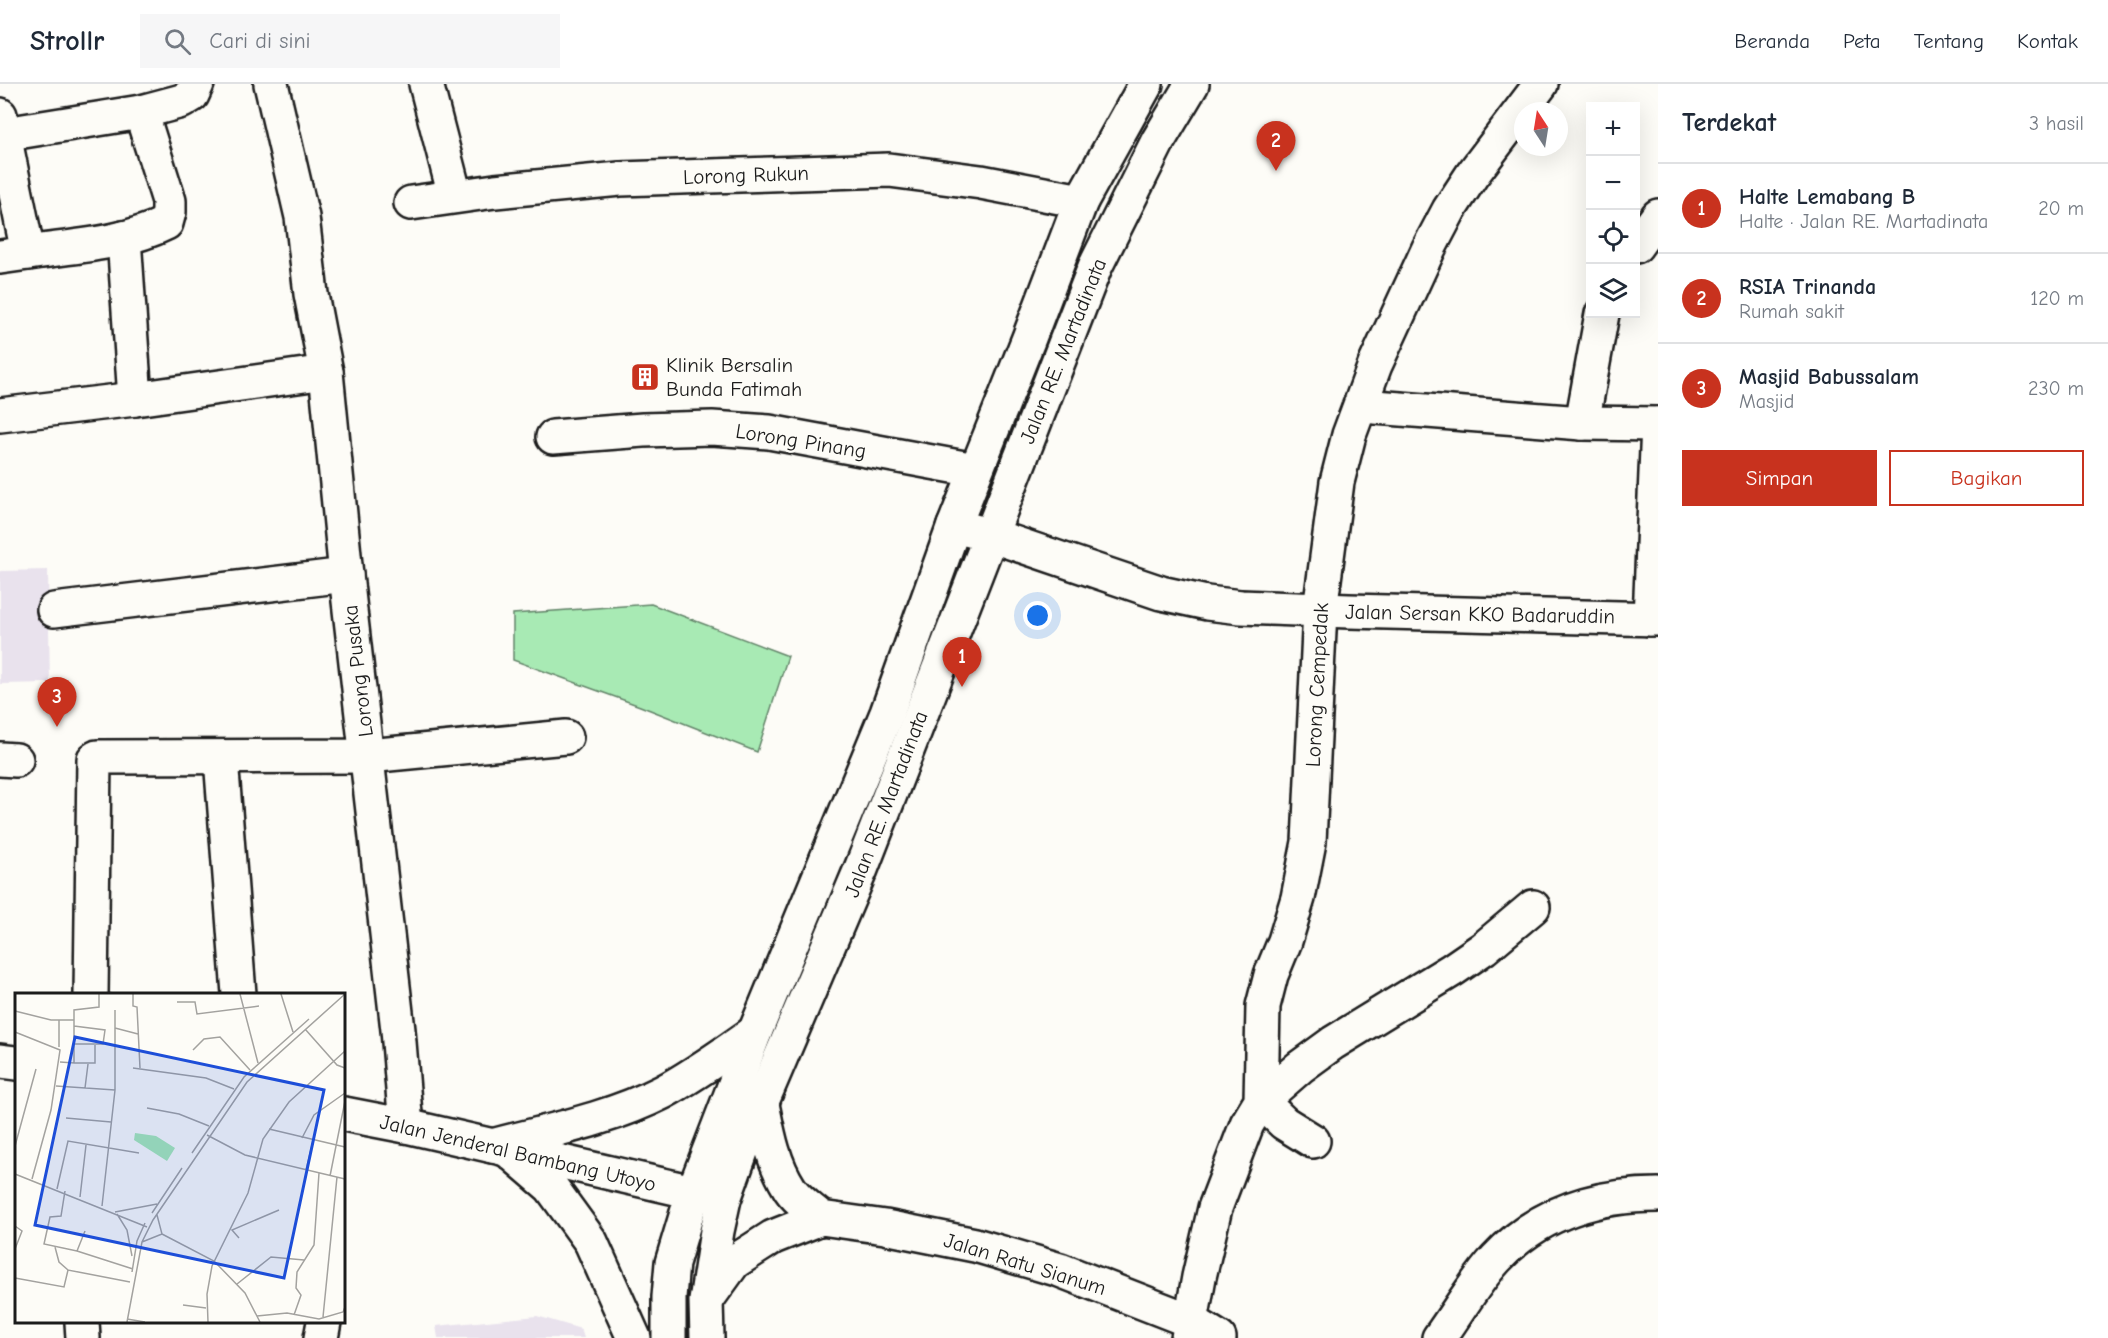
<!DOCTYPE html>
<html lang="id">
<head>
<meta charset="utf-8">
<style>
  :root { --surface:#fff; --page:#f6f6f7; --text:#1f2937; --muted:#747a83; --line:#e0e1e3; --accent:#c8321e }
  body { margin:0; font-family:"Comic Neue",sans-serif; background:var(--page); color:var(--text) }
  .controls { position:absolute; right:18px; top:18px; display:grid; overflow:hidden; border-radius:0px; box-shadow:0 6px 24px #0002 }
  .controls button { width:54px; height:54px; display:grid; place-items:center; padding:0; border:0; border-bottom:2px solid var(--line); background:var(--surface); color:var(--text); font:30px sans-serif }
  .compass { position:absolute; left:1514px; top:18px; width:54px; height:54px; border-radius:50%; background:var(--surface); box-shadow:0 6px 24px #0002; rotate:348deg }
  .you { position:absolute; left:1038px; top:532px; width:21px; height:21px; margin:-15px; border:4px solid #fff; border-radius:50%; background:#1a73e8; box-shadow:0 0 0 9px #1a73e833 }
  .badge { display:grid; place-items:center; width:39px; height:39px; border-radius:50%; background:var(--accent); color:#fff; font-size:20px; font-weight:700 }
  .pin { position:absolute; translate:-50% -50px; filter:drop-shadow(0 2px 3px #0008) }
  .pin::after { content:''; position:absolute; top:32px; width:21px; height:18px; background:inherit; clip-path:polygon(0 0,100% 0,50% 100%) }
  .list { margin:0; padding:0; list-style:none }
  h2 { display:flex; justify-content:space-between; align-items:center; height:78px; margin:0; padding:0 24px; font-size:26px }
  h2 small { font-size:20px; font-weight:400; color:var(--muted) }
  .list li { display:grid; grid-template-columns:39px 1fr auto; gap:18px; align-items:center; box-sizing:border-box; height:90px; padding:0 24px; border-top:2px solid var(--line) }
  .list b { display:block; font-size:22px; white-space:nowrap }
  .list p { margin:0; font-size:20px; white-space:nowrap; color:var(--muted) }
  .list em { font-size:20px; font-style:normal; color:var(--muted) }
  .actions { display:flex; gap:12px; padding:18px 24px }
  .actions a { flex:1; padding:14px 0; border:2px solid var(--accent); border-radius:0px; text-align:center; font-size:21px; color:var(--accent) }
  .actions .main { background:var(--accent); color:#fff }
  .icon { flex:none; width:33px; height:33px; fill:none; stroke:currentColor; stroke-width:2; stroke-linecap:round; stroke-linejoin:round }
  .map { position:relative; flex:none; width:1658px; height:1254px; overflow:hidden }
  header { display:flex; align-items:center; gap:36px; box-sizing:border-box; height:84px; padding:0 30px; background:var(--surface); border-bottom:2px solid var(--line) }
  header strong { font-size:28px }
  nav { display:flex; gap:33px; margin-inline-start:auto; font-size:21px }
  .search { width:420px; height:54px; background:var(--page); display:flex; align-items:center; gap:15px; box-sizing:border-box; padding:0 21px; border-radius:0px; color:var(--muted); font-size:22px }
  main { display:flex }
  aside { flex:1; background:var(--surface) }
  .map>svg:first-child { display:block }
</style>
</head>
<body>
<header>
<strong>Strollr</strong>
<div class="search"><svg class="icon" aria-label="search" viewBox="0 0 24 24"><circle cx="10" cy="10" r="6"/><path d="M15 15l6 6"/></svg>Cari di sini</div>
<nav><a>Beranda</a><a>Peta</a><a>Tentang</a><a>Kontak</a></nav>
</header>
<main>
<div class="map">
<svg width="1658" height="1254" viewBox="0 0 1658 1254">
  <rect width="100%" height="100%" fill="#fdfcf7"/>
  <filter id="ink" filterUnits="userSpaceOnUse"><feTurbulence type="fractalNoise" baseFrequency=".0167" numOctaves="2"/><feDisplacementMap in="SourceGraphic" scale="12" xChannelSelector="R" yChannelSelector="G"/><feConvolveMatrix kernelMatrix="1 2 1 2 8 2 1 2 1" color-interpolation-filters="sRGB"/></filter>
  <g filter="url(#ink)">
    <g fill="#e9e2ed">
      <path d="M48 486 50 599 0 600V487Z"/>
      <path d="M537 1232 581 1245 584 1254H438L436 1242Z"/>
    </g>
    <path fill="#a8eab4" stroke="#628368" stroke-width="1.5" d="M651 520 788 572 757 668 640 622 513 576V530Z"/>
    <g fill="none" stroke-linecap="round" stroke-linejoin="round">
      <g stroke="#1c1c1c" stroke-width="38">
        <g id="minor">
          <path d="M271 0 302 133 311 210 326 288 346 491 398 946 406 1042"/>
          <path d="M426 0 455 112"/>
          <path d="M0 31 28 169 0 173"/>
          <path d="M5 50 141 28 182 17 192 11 197 0"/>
          <path d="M411 119 495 107 620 95 889 86 981 98 1081 117"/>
          <path d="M124 154 135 315"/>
          <path d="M1636 162 1658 132"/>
          <path d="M28 169C74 162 124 160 166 139L169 128V117L141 28"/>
          <path d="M1362 322 1582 339 1658 340"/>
          <path d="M0 331 135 315 326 288"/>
          <path d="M1582 339 1602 230"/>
          <path d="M553 353 643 346 712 344 769 348 975 386"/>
          <path d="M954 442 990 451 1161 509 1207 519 1241 523 1349 527 1658 535"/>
          <path d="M54 526 346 491"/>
          <path d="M1650 535 1658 340"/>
          <path d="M221 674 239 910"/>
          <path d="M0 675 16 676"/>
          <path d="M91 910 94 675 97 673 368 672 566 653"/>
          <path d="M0 977 16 979"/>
          <path d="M344 1030 406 1042 719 1114"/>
          <path d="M1313 1057 1284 1039 1261 1017 1300 983 1333 959 1452 886 1484 864 1533 823"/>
          <path d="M821 1134 885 1143 975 1161 1060 1186 1191 1237 1219 1254"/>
          <path d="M82 1238 83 1254"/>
          <path d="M321 1254 324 1238"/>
          <path d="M1188 1254 1199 1193 1215 1124 1247 1040 1261 1017 1263 922 1271 891 1285 857 1298 814 1309 758 1320 526 1337 398 1349 351 1375 281 1429 164 1449 126 1472 91 1541 0"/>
          <path d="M1439 1254C1458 1228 1474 1199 1496 1175 1539 1128 1596 1111 1658 1111"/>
        </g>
      </g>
      <g stroke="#1c1c1c" stroke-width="38">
        <g id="highway">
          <path d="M762 1020C768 1050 773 1079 790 1105 797 1116 811 1125 821 1134"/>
          <path d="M492 1062C549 1047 610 1035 663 1008 695 991 725 969 755 948"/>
          <path d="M509 1067 551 1103 591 1158 634 1254"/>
          <path d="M708 1214 734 1178 773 1153 821 1134"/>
          <path d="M669 1254V1213L672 1179 693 1109 755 948 887 629 954 442 1029 254 1081 117 1146 0"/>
          <path d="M707 1254 706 1217 717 1147 724 1115 743 1062 861 785 1095 183 1158 57 1192 0"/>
        </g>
      </g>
      <use href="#minor" stroke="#fdfcf7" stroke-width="33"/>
      <use href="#highway" stroke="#fdfcf7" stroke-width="33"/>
    </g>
  </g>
  <defs>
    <g id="building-square" transform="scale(1.5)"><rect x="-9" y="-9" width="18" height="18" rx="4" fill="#c8321e" stroke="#fdfcf7"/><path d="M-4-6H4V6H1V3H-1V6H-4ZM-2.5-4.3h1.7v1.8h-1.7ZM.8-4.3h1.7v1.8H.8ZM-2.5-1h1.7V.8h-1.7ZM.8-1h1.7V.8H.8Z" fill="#fff"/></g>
  </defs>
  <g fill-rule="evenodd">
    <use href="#building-square" x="645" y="293"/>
  </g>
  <g text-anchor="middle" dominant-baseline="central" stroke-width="4.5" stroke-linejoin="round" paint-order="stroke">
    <g font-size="21" fill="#1c1c1c" stroke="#fdfcf7">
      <text transform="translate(746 91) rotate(-2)">Lorong Rukun</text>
      <text transform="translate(1063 267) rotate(-68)">Jalan RE. Martadinata</text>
      <text transform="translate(801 357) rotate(9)">Lorong Pinang</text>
      <text transform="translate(1480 530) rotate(1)">Jalan Sersan KKO Badaruddin</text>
      <text transform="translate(358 587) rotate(-97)">Lorong Pusaka</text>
      <text transform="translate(1317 601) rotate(-87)">Lorong Cempedak</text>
      <text transform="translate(886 720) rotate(-69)">Jalan RE. Martadinata</text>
      <text transform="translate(518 1069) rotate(13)">Jalan Jenderal Bambang Utoyo</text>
      <text transform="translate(1025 1180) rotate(17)">Jalan Ratu Sianum</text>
    </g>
    <g font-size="21" fill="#1c1c1c" stroke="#fdfcf7" text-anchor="start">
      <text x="666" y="281">Klinik Bersalin<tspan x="666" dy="24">Bunda Fatimah</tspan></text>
    </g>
  </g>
  <g transform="translate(15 909)">
    <rect width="330" height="330" fill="#fdfcf7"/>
    <path d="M120 140 141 143 160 155 152 168 119 147Z" fill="#a8eab4"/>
    <path fill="none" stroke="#a3a29f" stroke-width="1.5" d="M118 1V13L122 14 125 75M225 1 243 70M266 1 278 39M162 9H180L182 21 244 13M0 18 36 27H59M59 33 90 37 88 51H59M100 35 123 41M290 36 322 72 330 75M0 39 45 57 36 117 17 186M44 54V27M178 57 189 46 205 44 235 77M45 69 59 70V17L84 14V1M59 70H80V52M118 75 191 85 219 96M41 93 100 97M70 95 73 71M132 115 164 121 194 133M51 125 96 129M254 136 330 154M192 142 230 162 330 186M287 145 299 122 330 100M0 153 21 76M177 160 229 84 294 26M291 177 298 148M0 181 132 234M315 183 330 108M42 196 53 148 124 160M50 198 46 223 35 224 29 251 62 258M65 204 71 152M87 213 100 97V17M100 219 142 211M137 220 167 175M102 221 112 237 117 263M0 233 7 238 0 256M70 238 62 258 118 276M147 241 199 268 230 300 245 329M224 245 217 237 264 217M127 249 147 241 142 222M40 254 44 269 53 277M117 279 122 248 130 230M0 285 49 294 53 277 115 289M222 291 256 264 289 267M168 312 191 315M279 322 286 302 281 295 282 279 299 252 304 180M242 323 272 320 304 326 328 319 330 314M308 324 322 184M112 326 130 329M112 329 127 249 138 227 232 89 330 1M193 329 192 301 197 273 233 200 248 146 274 109 330 58"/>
    <path fill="#1d4ed8" fill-opacity="0.15" stroke="#1d4ed8" stroke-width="3" d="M60 44 309 97 269 285 20 232Z"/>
    <rect width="330" height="330" fill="none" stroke="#1c1c1c" stroke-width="3"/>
  </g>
</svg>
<div class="controls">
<button>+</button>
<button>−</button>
<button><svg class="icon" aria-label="locate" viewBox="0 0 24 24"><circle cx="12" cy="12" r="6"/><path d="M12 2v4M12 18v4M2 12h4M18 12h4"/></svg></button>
<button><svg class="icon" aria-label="layers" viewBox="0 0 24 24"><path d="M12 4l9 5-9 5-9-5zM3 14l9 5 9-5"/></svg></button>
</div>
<svg class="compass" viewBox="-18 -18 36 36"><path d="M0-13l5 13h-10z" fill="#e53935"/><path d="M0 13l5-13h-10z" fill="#747a83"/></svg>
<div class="you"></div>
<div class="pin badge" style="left:962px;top:603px">1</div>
<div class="pin badge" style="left:1276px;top:87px">2</div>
<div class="pin badge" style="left:57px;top:643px">3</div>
</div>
<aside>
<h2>Terdekat<small>3 hasil</small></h2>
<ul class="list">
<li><span class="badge">1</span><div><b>Halte Lemabang B</b><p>Halte · Jalan RE. Martadinata</p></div><em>20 m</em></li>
<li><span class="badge">2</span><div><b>RSIA Trinanda</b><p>Rumah sakit</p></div><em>120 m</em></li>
<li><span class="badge">3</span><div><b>Masjid Babussalam</b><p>Masjid</p></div><em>230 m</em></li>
</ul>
<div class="actions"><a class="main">Simpan</a><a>Bagikan</a></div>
</aside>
</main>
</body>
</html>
